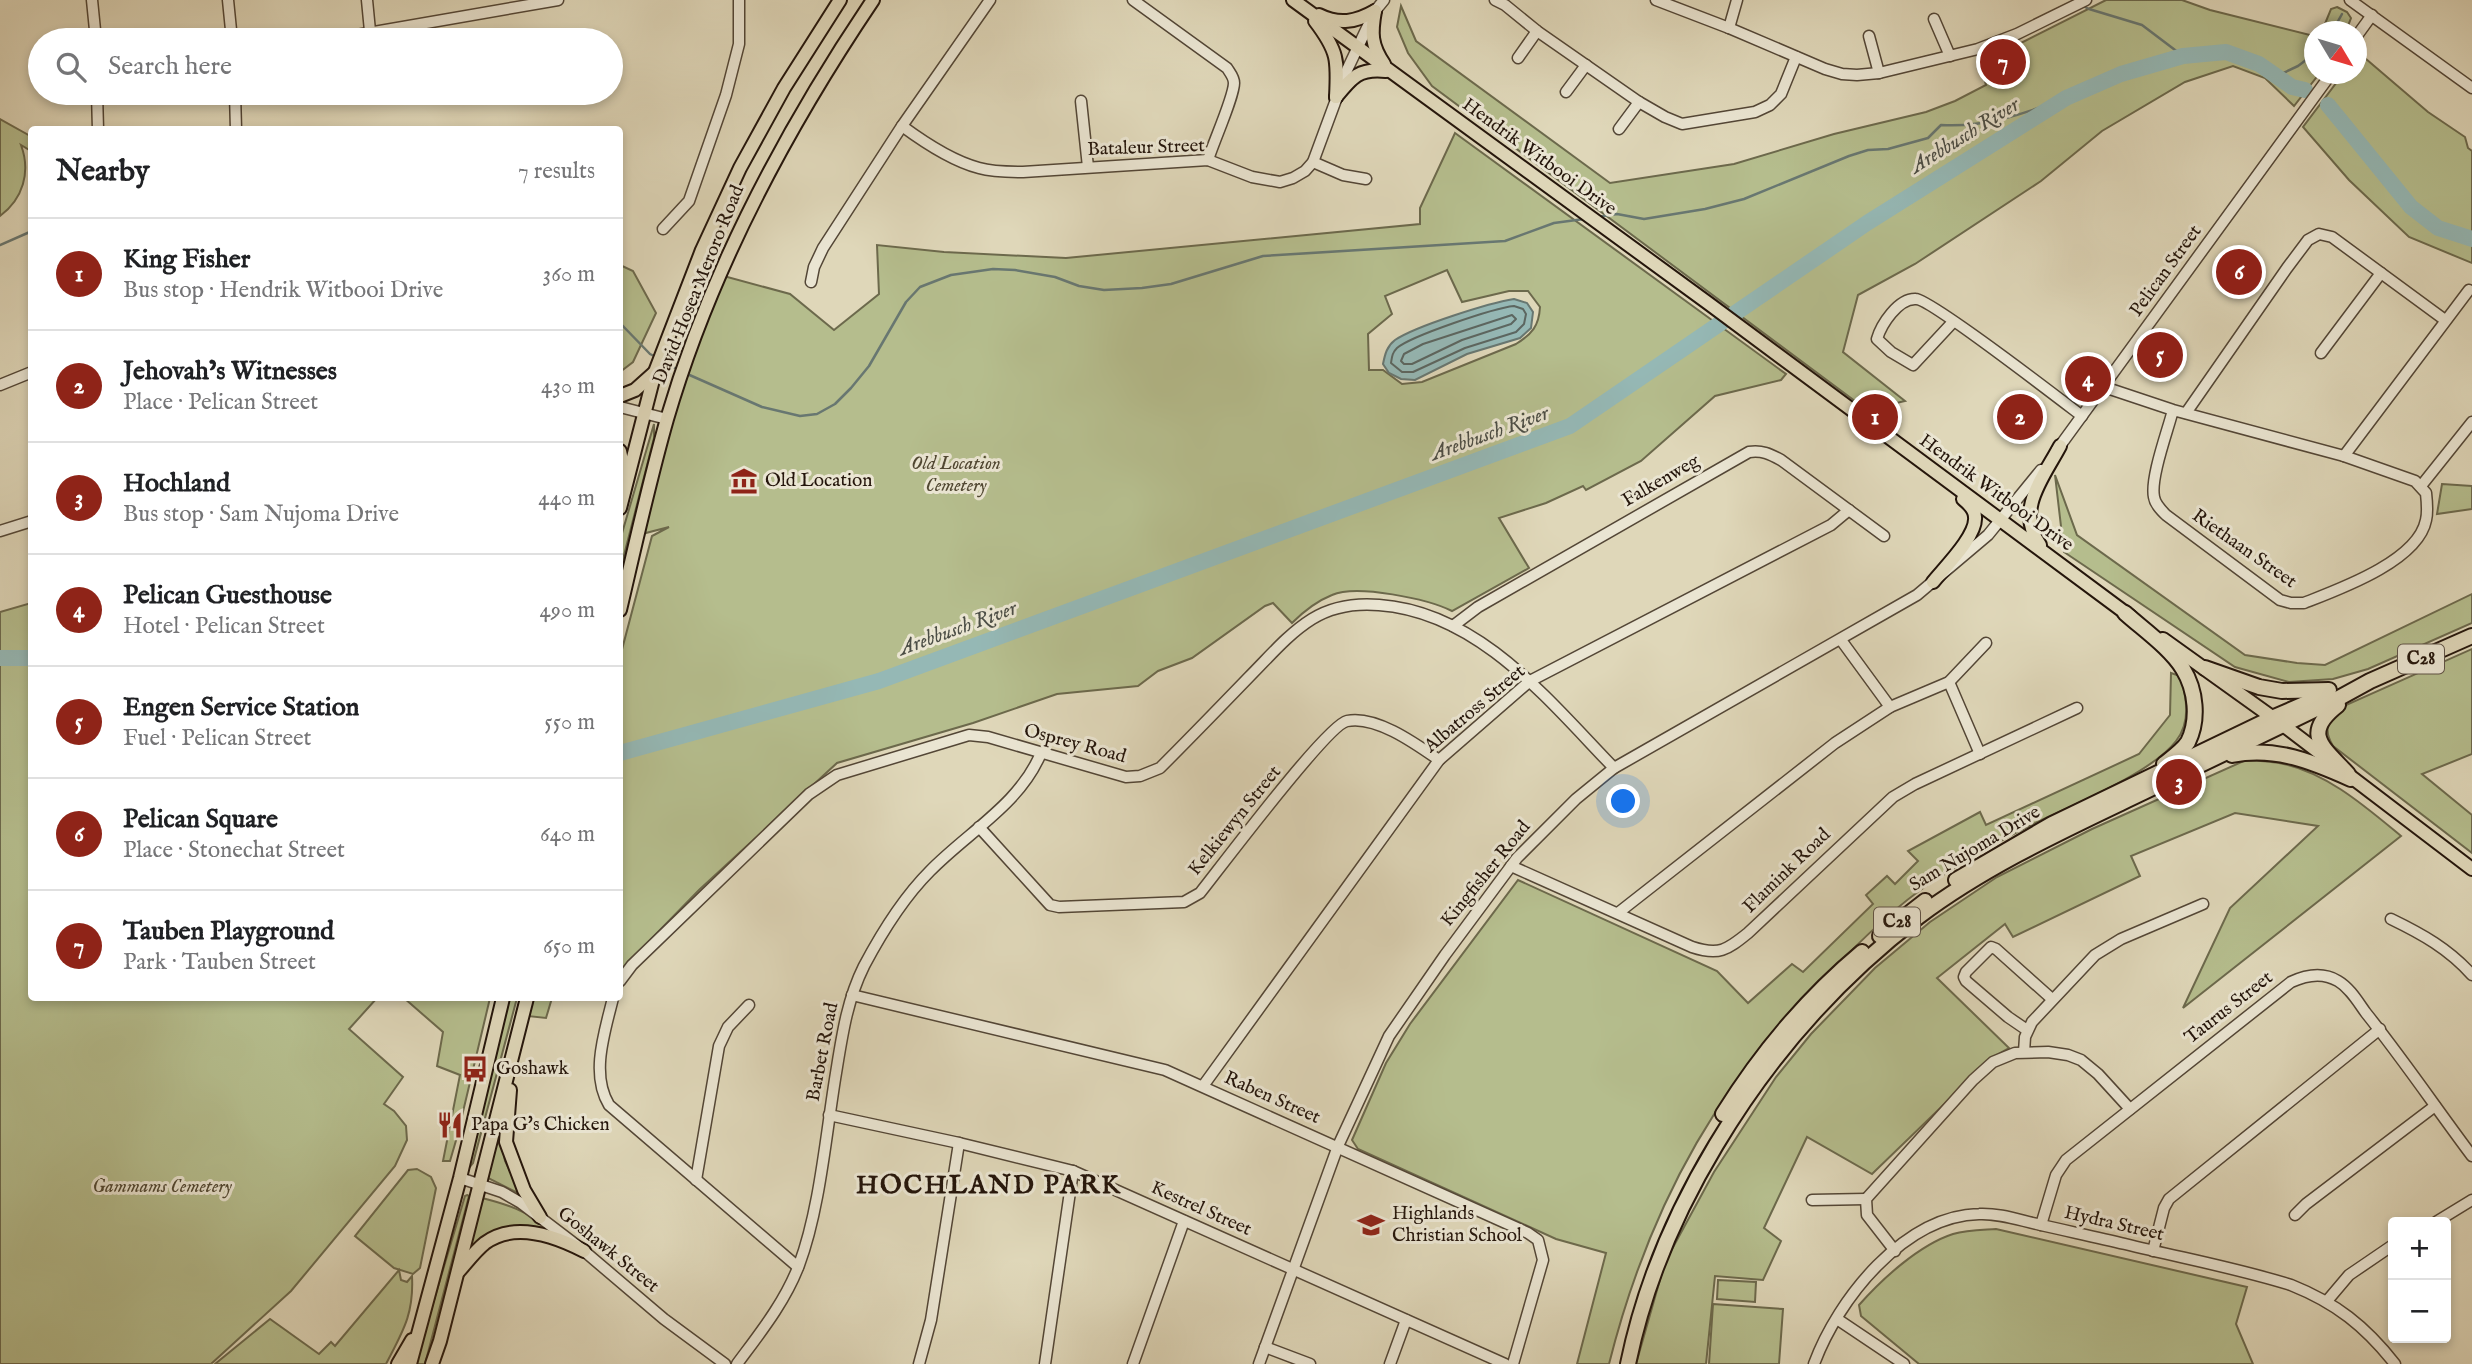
<!DOCTYPE html>
<html lang="en">
<head>
<meta charset="utf-8">
<style>
  :root { --surface:#fff; --page:#f6f6f6; --text:#202124; --muted:#757577; --line:#e0e0e0; --accent:#8f2418 }
  body { margin:0; font-family:"IM FELL English",serif; background:var(--page); color:var(--text) }
  .controls { position:absolute; right:21px; bottom:21px; display:grid; overflow:hidden; border-radius:7px; box-shadow:0 4px 10px #0003 }
  .controls button { width:63px; height:63px; display:grid; place-items:center; padding:0; border:0; border-bottom:2px solid var(--line); background:var(--surface); color:var(--text); font:35px sans-serif }
  .compass { position:absolute; left:2304px; top:21px; width:63px; height:63px; border-radius:50%; background:var(--surface); box-shadow:0 4px 10px #0003; rotate:128deg }
  .you { position:absolute; left:1624px; top:802px; width:24px; height:24px; margin:-18px; border:5px solid #fff; border-radius:50%; background:#1a73e8; box-shadow:0 0 0 10px #1a73e833 }
  .badge { display:grid; place-items:center; width:46px; height:46px; border-radius:50%; background:var(--accent); color:#fff; font-size:23px; font-weight:700 }
  .pin { position:absolute; translate:-50% -50%; border:4px solid #fff; box-shadow:0 2px 7px #0006 }
  .list { margin:0; padding:0; list-style:none }
  h2 { display:flex; justify-content:space-between; align-items:center; height:91px; margin:0; padding:0 28px; font-size:30px }
  h2 small { font-size:23px; font-weight:400; color:var(--muted) }
  .list li { display:grid; grid-template-columns:46px 1fr auto; gap:21px; align-items:center; box-sizing:border-box; height:112px; padding:0 28px; border-top:2px solid var(--line) }
  .list b { display:block; font-size:26px; white-space:nowrap }
  .list p { margin:0; font-size:23px; white-space:nowrap; color:var(--muted) }
  .list em { font-size:23px; font-style:normal; color:var(--muted) }
  .icon { flex:none; width:38px; height:38px; fill:none; stroke:currentColor; stroke-width:2; stroke-linecap:round; stroke-linejoin:round }
  .map { position:relative; flex:none; width:2472px; height:1364px; overflow:hidden }
  .search { position:absolute; background:var(--surface); box-shadow:0 4px 10px #0003; left:28px; top:28px; width:595px; height:77px; display:flex; align-items:center; gap:18px; box-sizing:border-box; padding:0 24px; border-radius:38px; color:var(--muted); font-size:26px }
  .panel { position:absolute; background:var(--surface); box-shadow:0 4px 10px #0003; left:28px; top:126px; width:595px; height:875px; border-radius:7px }
  .map>svg:first-child { display:block }
</style>
</head>
<body>
<div class="map">
<svg width="2472" height="1364" viewBox="0 0 2472 1364">
  <rect width="100%" height="100%" fill="#dfd7b9"/>
  <filter id="stains"><feTurbulence type="fractalNoise" baseFrequency=".00286" numOctaves="4"/><feColorMatrix values="0 0 0 0 .2 0 0 0 0 .09 0 0 0 0 .02 0 0 0 .5 -.17"/></filter>
  <radialGradient id="worn" r=".72"><stop offset=".6" stop-color="#630" stop-opacity="0"/><stop offset="1" stop-color="#630" stop-opacity=".3"/></radialGradient>
  <g fill="#b5bd8d" stroke="#6c694c" stroke-width="2" fill-rule="evenodd">
    <path d="M2106 0H2182L2210 10 2314 36V74H2319L2294 106 2265 78 2233 66 2185 82 2102 131 2041 181 1915 264 1858 295 1843 352 1905 401 1867 410 1432 86 1408 53 1397 27 1401 6 1416 41 1610 183 1734 164 1834 134 1926 112 1955 101 1986 85 1979 58 2019 44Z"/>
    <path d="M2337 7 2347 12 2351 18 2346 31H2322L2331 9Z"/>
    <path d="M2359 53 2428 112 2465 137 2468 148 2472 151V263L2409 237 2349 180 2303 127 2343 74H2356L2357 56Z"/>
    <path d="M0 119 32 137 31 151 21 145C31 172 23 199 0 216Z"/>
    <path d="M1455 133 1786 374 1781 380 1715 396 1641 461 1586 490 1583 486 1546 503 1499 518 1529 568 1452 611C1428 599 1357 584 1332 595 1317 601 1303 612 1292 623L1273 603 1265 606 1192 658 1158 671 1138 686 1057 694 973 723 837 763 699 890 620 971V657L652 536 669 527 638 535 667 419 720 275 790 294 834 330 879 294 877 245 944 252 1066 258 1420 224V208ZM1447 270 1462 302 1509 291H1528L1540 307C1539 326 1532 334 1516 344L1422 382 1402 384 1383 370H1369L1368 334 1392 314 1385 296Z"/>
    <path d="M620 265 633 271 656 313 633 362 620 372Z"/>
    <path d="M654 424V438L620 571V540Z"/>
    <path d="M2055 475 2077 535 2245 655 2297 663 2325 665 2472 594V623L2368 669 2333 679 2289 682 2235 667 2064 552Z"/>
    <path d="M2442 484 2472 486V509L2437 514Z"/>
    <path d="M31 603 32 998H377L349 1029 403 1077 384 1104 394 1111 406 1126 407 1140 395 1166 291 1291 211 1364H0V612Z"/>
    <path d="M2472 649V754L2422 774 2472 815V853L2333 746C2321 726 2330 719 2346 705Z"/>
    <path d="M2171 673 2180 676C2187 698 2191 722 2176 741 2149 776 2062 809 2021 830 1990 846 1958 865 1929 884 1898 905 1871 931 1845 957 1723 1073 1650 1201 1609 1364H1577L1606 1253 1556 1239 1358 1149 1352 1140 1386 1063 1410 1024 1518 880 1717 971 1748 1003 1792 964 1803 972 1873 904 1866 895 1887 876 1895 884 1918 861 1908 851 1980 812 1986 825 2139 754 2170 715Z"/>
    <path d="M2246 760C2256 761 2268 761 2279 763 2325 771 2366 807 2401 836L2183 1008 2230 908 2318 826 2235 813 2131 856 2140 876 2013 937 2005 924 1937 978 2009 1048 1993 1057 1872 1174 1807 1137 1764 1228 1781 1241 1763 1280 1715 1276 1706 1364H1636L1665 1262 1714 1172 1776 1077 1811 1034 1875 968 1930 922 1997 877 2092 829Z"/>
    <path d="M404 998H490L457 1137 450 1161H443L460 1075 437 1066 443 1032Z"/>
    <path d="M509 998H517L473 1163 469 1168 468 1167Z"/>
    <path d="M532 998H552L546 1018 527 1016Z"/>
    <path d="M499 1126 505 1161 522 1195 488 1178Z"/>
    <path d="M417 1169 431 1177 436 1188 420 1268 413 1274 394 1268 355 1236 408 1170Z"/>
    <path d="M467 1195 469 1196 425 1364H415L465 1196Z"/>
    <path d="M482 1198C506 1204 528 1211 546 1228 514 1226 498 1224 470 1248Z"/>
    <path d="M1996 1229 2247 1287 2236 1324 2253 1364H1919L1861 1316 1859 1305C1882 1279 1919 1245 1953 1234 1967 1230 1982 1230 1996 1229Z"/>
    <path d="M399 1270 401 1280 407 1282 412 1276C414 1314 403 1331 386 1364H215L270 1319 319 1354 331 1342 335 1346Z"/>
    <path d="M1718 1280 1756 1282 1755 1302 1717 1299Z"/>
    <path d="M1713 1304 1783 1309 1779 1364H1709Z"/>
  </g>
  <path fill="#95b8b5" stroke="#687771" stroke-width="2" d="M1514 299 1527 303 1533 312 1531 328 1520 338 1467 354 1415 380 1401 379 1389 373 1383 364C1385 354 1387 346 1395 340 1416 326 1489 303 1514 299Z"/>
  <g fill="none" stroke-linecap="round" stroke-linejoin="round">
    <g stroke="#5c6660" stroke-width="2">
      <path d="M1514 306 1523 309 1526 314 1524 324 1516 332 1465 348 1413 372H1402L1391 363C1392 357 1392 353 1397 348 1411 336 1494 308 1514 306Z"/>
      <path d="M1512 315 1516 319 1511 324 1462 340 1412 364H1404L1401 361 1404 354 1423 344Z"/>
    </g>
    <g stroke="#687771" stroke-width="2.5">
      <path d="M2083 6 2089 9 2142 25 2183 56"/>
      <path d="M2332 32 2342 14"/>
      <path d="M2277 76 2298 66 2314 54"/>
      <path d="M1597 217 1617 214 1644 219 1705 209 1744 199 1849 156 1868 150 1888 149 1928 138 1941 125C1985 128 2026 113 2066 98"/>
      <path d="M0 245 32 231"/>
      <path d="M620 323 650 354 658 358"/>
      <path d="M663 362 679 370"/>
      <path d="M685 373 762 407 800 416 817 414 835 404 851 388 869 366 906 302 920 287 951 275 993 269 1015 270 1055 277 1079 286 1104 290 1142 288 1171 284 1263 256 1505 241 1554 223 1584 219"/>
    </g>
    <g stroke="#95b8b5" stroke-width="16">
      <path d="M2328 105 2411 207 2438 228 2472 239"/>
      <path d="M0 658H32"/>
      <path d="M620 753 879 681 1570 426 1867 223 2066 98 2121 74 2183 56 2226 52 2259 64 2292 87 2305 90"/>
    </g>
    <g stroke="#534636" stroke-width="13">
      <g id="minor">
        <path d="M92 0 96 40"/>
        <path d="M228 0 232 40"/>
        <path d="M367 0 370 31"/>
        <path d="M1133 0 1227 68C1230 73 1234 77 1234 83 1234 97 1213 143 1208 160"/>
        <path d="M1495 0 1505 5 1537 31 1639 102 1665 117 1682 124 1755 112 1770 105 1781 94 1796 57"/>
        <path d="M1656 0 1729 28 1825 69 1842 74 1857 75 1879 73 1978 49 2017 34 2086 0"/>
        <path d="M2350 0 2472 88"/>
        <path d="M1934 19 1950 56"/>
        <path d="M1729 28 1737 0"/>
        <path d="M1869 36 1879 73"/>
        <path d="M2356 37 2372 15"/>
        <path d="M328 40 558 0"/>
        <path d="M1518 58 1537 31"/>
        <path d="M1566 92 1586 65"/>
        <path d="M97 93 98 130"/>
        <path d="M235 93 236 130"/>
        <path d="M1081 101 1088 167"/>
        <path d="M902 126C925 143 952 161 979 168 993 172 1009 172 1023 172L1208 160 1252 177 1280 182 1293 178 1305 171 1313 162 1347 70 1375 11 1384 0"/>
        <path d="M1619 129 1639 102"/>
        <path d="M1313 162 1343 175 1366 179"/>
        <path d="M663 229 689 201 726 95 739 44V0"/>
        <path d="M811 282 814 267 823 248 902 126 990 0"/>
        <path d="M1953 322 1913 365 1891 352 1877 339C1881 325 1898 298 1916 299 1930 299 2061 400 2082 416"/>
        <path d="M2321 353 2381 273"/>
        <path d="M0 385 32 372"/>
        <path d="M2104 387 2173 410 2344 456 2415 481 2426 493C2427 502 2428 512 2426 520 2418 561 2340 589 2304 603H2291L2280 600 2166 515C2161 510 2155 504 2154 497 2150 478 2168 430 2173 410"/>
        <path d="M620 407 667 419"/>
        <path d="M2186 413 2287 268 2308 240 2319 234 2332 237 2445 320"/>
        <path d="M2057 450 2331 74"/>
        <path d="M2344 456 2469 290"/>
        <path d="M2421 486 2472 422"/>
        <path d="M0 531 32 521"/>
        <path d="M1453 626 1478 607 1749 452C1762 450 1770 454 1781 460L1884 536"/>
        <path d="M1841 640 1890 707"/>
        <path d="M1949 682 1980 754"/>
        <path d="M979 827 1050 905 1059 907 1184 902 1200 893C1220 868 1327 725 1347 721 1376 715 1416 744 1439 760"/>
        <path d="M1511 866 1692 947C1719 956 1727 950 1748 933L1893 797 1915 784 2077 708"/>
        <path d="M1618 913 1835 743 1890 707 1949 682 1986 643"/>
        <path d="M2391 919C2422 934 2449 949 2472 975"/>
        <path d="M620 981 632 965 809 794 837 775 969 735 988 737 1126 777 1140 776 1160 768C1190 738 1220 707 1249 677 1269 657 1288 634 1312 619 1333 606 1355 603 1379 605 1479 612 1549 701 1614 768"/>
        <path d="M852 995 1165 1070 1528 1233 1538 1240 1543 1260 1513 1364"/>
        <path d="M613 998C605 1031 590 1074 609 1105L798 1267"/>
        <path d="M2027 1030 2008 1017 1966 981 1964 977 1966 972 1991 947 1996 949 2052 999"/>
        <path d="M2024 1052 2025 1037 2032 1022 2095 955 2121 939 2203 904"/>
        <path d="M1203 1086 1439 760 1530 681 1831 525 1849 510"/>
        <path d="M829 1115 959 1143 1073 1171 1505 1364"/>
        <path d="M460 1178 502 1192 521 1203 584 1251 664 1319 725 1364"/>
        <path d="M696 1180 719 1046 728 1027 749 1005"/>
        <path d="M1812 1200 1866 1199"/>
        <path d="M2295 1215 2306 1204 2435 1106"/>
        <path d="M2436 1222 2472 1200"/>
        <path d="M2041 1225 2056 1175 2066 1160 2291 982C2306 975 2323 972 2338 981 2350 988 2358 1002 2366 1013 2403 1059 2436 1108 2472 1156"/>
        <path d="M1895 1251 1867 1215 1866 1199 1973 1080 1993 1062 2015 1053 2048 1052 2068 1055 2081 1060 2098 1074 2130 1109"/>
        <path d="M2153 1251 2164 1208 2169 1199 2380 1029"/>
        <path d="M2327 1301 2349 1275 2393 1245"/>
        <path d="M1837 1319 1904 1364"/>
        <path d="M1265 1347 1310 1364"/>
        <path d="M737 1364C760 1333 785 1302 799 1265 820 1209 826 1133 836 1073 842 1036 847 1000 864 966 882 932 903 898 930 871 968 832 1020 804 1041 753"/>
        <path d="M919 1364 931 1320 959 1143"/>
        <path d="M1045 1364 1073 1171"/>
        <path d="M1133 1364 1184 1221"/>
        <path d="M1259 1364 1338 1146 1389 1036 1445 955 1517 858 1576 799 1614 768 1917 595 1988 535 2041 470"/>
        <path d="M1390 1364 1406 1320"/>
        <path d="M1814 1364C1838 1299 1904 1216 1979 1214 1999 1213 2019 1220 2037 1224 2067 1231 2096 1237 2125 1244 2181 1258 2237 1268 2291 1285 2336 1303 2365 1326 2395 1364"/>
      </g>
    </g>
    <g stroke="#24150b" stroke-width="16">
      <g id="major">
        <path d="M1293 0 1708 303 2131 617"/>
        <path d="M1375 11C1371 33 1371 45 1384 64"/>
        <path d="M1319 15C1339 25 1356 22 1375 11"/>
        <path d="M1315 21C1338 51 1338 60 1336 97"/>
        <path d="M1336 97C1352 77 1359 68 1386 71"/>
        <path d="M620 396 635 390 654 373"/>
        <path d="M620 451 625 475"/>
        <path d="M620 508 655 372 702 250 740 168 784 88 840 0"/>
        <path d="M2040 545C2015 510 2043 478 2060 446"/>
        <path d="M1933 582C1944 568 1977 536 1975 517 1975 510 1969 504 1963 499"/>
        <path d="M620 610C635 546 649 482 667 419 711 269 786 129 873 0"/>
        <path d="M2163 639 2283 725 2472 869"/>
        <path d="M510 1090 506 1142 524 1190 540 1217"/>
        <path d="M459 1271C467 1262 475 1251 485 1243 515 1221 555 1236 584 1251"/>
        <path d="M398 1364 412 1340"/>
        <path d="M410 1364 460 1178 503 998"/>
        <path d="M432 1364 440 1341 527 998"/>
      </g>
    </g>
    <g stroke="#24150b" stroke-width="18">
      <g id="highway">
        <path d="M2125 613C2144 630 2170 648 2183 669 2196 690 2199 720 2188 742 2182 751 2173 757 2164 764"/>
        <path d="M2205 668 2259 687 2282 691 2329 690"/>
        <path d="M2338 705C2301 734 2323 747 2348 774"/>
        <path d="M2232 755C2275 746 2313 762 2351 779"/>
        <path d="M1956 880 2052 824 2272 718 2325 695"/>
        <path d="M1880 936 1925 901"/>
        <path d="M1723 1114C1761 1053 1807 998 1862 952"/>
        <path d="M1628 1364C1644 1286 1675 1213 1716 1145 1769 1056 1836 980 1918 917 1987 865 2067 829 2144 792 2209 761 2274 729 2339 698L2370 681 2472 636"/>
      </g>
    </g>
    <use href="#minor" stroke="#eae5d2" stroke-width="10"/>
    <use href="#major" stroke="#dfd7b9" stroke-width="12"/>
    <use href="#highway" stroke="#dfd7b9" stroke-width="14"/>
  </g>
  <defs>
    <g id="museum-bare" transform="scale(2.1)"><path d="M0-6L6-3V-2H-6V-3ZM-5-1h2V3h-2ZM-1-1h2V3h-2ZM3-1h2V3H3ZM-6 4H6V6H-6Z" fill="#8f2418" stroke="#eae5d2" stroke-width="2.5" paint-order="stroke"/></g>
    <g id="bus-bare" transform="scale(2.1)"><path d="M-5-6H5V4H4V6H2V4H-2V6H-4V4H-5ZM-3.5-4V0h7V-4ZM-3.5 1.2v1.5H-2V1.2ZM2 1.2v1.5H3.5V1.2Z" fill="#8f2418" stroke="#eae5d2" stroke-width="2.5" paint-order="stroke"/></g>
    <g id="restaurant-bare" transform="scale(2.1)"><path d="M-5-6h1v4h1v-4h1v4h1v-4h1v5L-1.5 .5V6h-2V.5L-5-1ZM5-6V6H3V1.5H1.5Q1.5-4 5-6Z" fill="#8f2418" stroke="#eae5d2" stroke-width="2.5" paint-order="stroke"/></g>
    <g id="school-bare" transform="scale(2.1)"><path d="M0-5L7-2L0 1L-7-2ZM-4 1L0 2.5L4 1V4Q0 6-4 4Z" fill="#8f2418" stroke="#eae5d2" stroke-width="2.5" paint-order="stroke"/></g>
  </defs>
  <g fill-rule="evenodd">
    <use href="#museum-bare" x="744" y="481"/>
    <use href="#bus-bare" x="475" y="1069"/>
    <use href="#restaurant-bare" x="450" y="1125"/>
    <use href="#school-bare" x="1371" y="1225"/>
  </g>
  <g text-anchor="middle" dominant-baseline="central" stroke-width="6" stroke-linejoin="round" paint-order="stroke">
    <g fill="#eae5d2" stroke="#5f5347" stroke-width="2">
      <rect x="2398" y="644.5" width="46" height="29" rx="5"/>
      <rect x="1874" y="907.5" width="46" height="29" rx="5"/>
    </g>
    <g font-size="18" font-weight="bold" fill="#24150b">
      <text x="2421" y="659">C28</text>
      <text x="1897" y="922">C28</text>
    </g>
    <g font-size="19" fill="#24150b" stroke="#eae5d2">
      <text transform="translate(1146 148) rotate(-2)">Bataleur Street</text>
      <text transform="translate(1539 157) rotate(36)">Hendrik Witbooi Drive</text>
      <text transform="translate(2166 271) rotate(-54)">Pelican Street</text>
      <text transform="translate(699 285) rotate(-68)">David Hosea Meroro Road</text>
      <text transform="translate(1661 481) rotate(-30)">Falkenweg</text>
      <text transform="translate(1996 493) rotate(36)">Hendrik Witbooi Drive</text>
      <text transform="translate(2244 549) rotate(35)">Riethaan Street</text>
      <text transform="translate(1475 709) rotate(-40)">Albatross Street</text>
      <text transform="translate(1075 744) rotate(15)">Osprey Road</text>
      <text transform="translate(1235 821) rotate(-51)">Kelkiewyn Street</text>
      <text transform="translate(1975 849) rotate(-31)">Sam Nujoma Drive</text>
      <text transform="translate(1787 871) rotate(-44)">Flamink Road</text>
      <text transform="translate(1486 874) rotate(-51)">Kingfisher Road</text>
      <text transform="translate(2229 1008) rotate(-38)">Taurus Street</text>
      <text transform="translate(823 1052) rotate(-79)">Barbet Road</text>
      <text transform="translate(1272 1098) rotate(24)">Raben Street</text>
      <text transform="translate(1201 1209) rotate(24)">Kestrel Street</text>
      <text transform="translate(2114 1224) rotate(13)">Hydra Street</text>
      <text transform="translate(608 1250) rotate(39)">Goshawk Street</text>
    </g>
    <g font-size="19" font-style="italic" fill="#504732" stroke="#eae5d2">
      <text x="956" y="464">Old Location<tspan x="956" dy="22">Cemetery</tspan></text>
      <text x="162" y="1187">Gammams Cemetery</text>
    </g>
    <g font-size="19" fill="#24150b" stroke="#eae5d2" text-anchor="start">
      <text x="765" y="481">Old Location</text>
      <text x="496" y="1069">Goshawk</text>
      <text x="471" y="1125">Papa G's Chicken</text>
      <text x="1392" y="1214">Highlands<tspan x="1392" dy="22">Christian School</tspan></text>
    </g>
    <g font-size="21" font-style="italic" fill="#4c4e46" stroke="#eae5d2">
      <text transform="translate(1965 136) rotate(-32)">Arebbusch River</text>
      <text transform="translate(1490 434) rotate(-20)">Arebbusch River</text>
      <text transform="translate(958 629) rotate(-20)">Arebbusch River</text>
    </g>
    <g font-size="26" font-weight="bold" letter-spacing="2" fill="#24150b" stroke="#eae5d2">
      <text x="989" y="1185">HOCHLAND PARK</text>
    </g>
  </g>
  <rect width="100%" height="100%" filter="url(#stains)"/>
  <rect width="100%" height="100%" fill="url(#worn)"/>
</svg>
<div class="controls">
<button>+</button>
<button>−</button>
</div>
<svg class="compass" viewBox="-18 -18 36 36"><path d="M0-13l5 13h-10z" fill="#e53935"/><path d="M0 13l5-13h-10z" fill="#757577"/></svg>
<div class="you"></div>
<div class="pin badge" style="left:1875px;top:417px">1</div>
<div class="pin badge" style="left:2020px;top:417px">2</div>
<div class="pin badge" style="left:2179px;top:782px">3</div>
<div class="pin badge" style="left:2088px;top:379px">4</div>
<div class="pin badge" style="left:2160px;top:355px">5</div>
<div class="pin badge" style="left:2239px;top:272px">6</div>
<div class="pin badge" style="left:2003px;top:62px">7</div>
<div class="search"><svg class="icon" aria-label="search" viewBox="0 0 24 24"><circle cx="10" cy="10" r="6"/><path d="M15 15l6 6"/></svg>Search here</div>
<section class="panel">
<h2>Nearby<small>7 results</small></h2>
<ul class="list">
<li><span class="badge">1</span><div><b>King Fisher</b><p>Bus stop · Hendrik Witbooi Drive</p></div><em>360 m</em></li>
<li><span class="badge">2</span><div><b>Jehovah’s Witnesses</b><p>Place · Pelican Street</p></div><em>430 m</em></li>
<li><span class="badge">3</span><div><b>Hochland</b><p>Bus stop · Sam Nujoma Drive</p></div><em>440 m</em></li>
<li><span class="badge">4</span><div><b>Pelican Guesthouse</b><p>Hotel · Pelican Street</p></div><em>490 m</em></li>
<li><span class="badge">5</span><div><b>Engen Service Station</b><p>Fuel · Pelican Street</p></div><em>550 m</em></li>
<li><span class="badge">6</span><div><b>Pelican Square</b><p>Place · Stonechat Street</p></div><em>640 m</em></li>
<li><span class="badge">7</span><div><b>Tauben Playground</b><p>Park · Tauben Street</p></div><em>650 m</em></li>
</ul>
</section>
</div>
</body>
</html>
